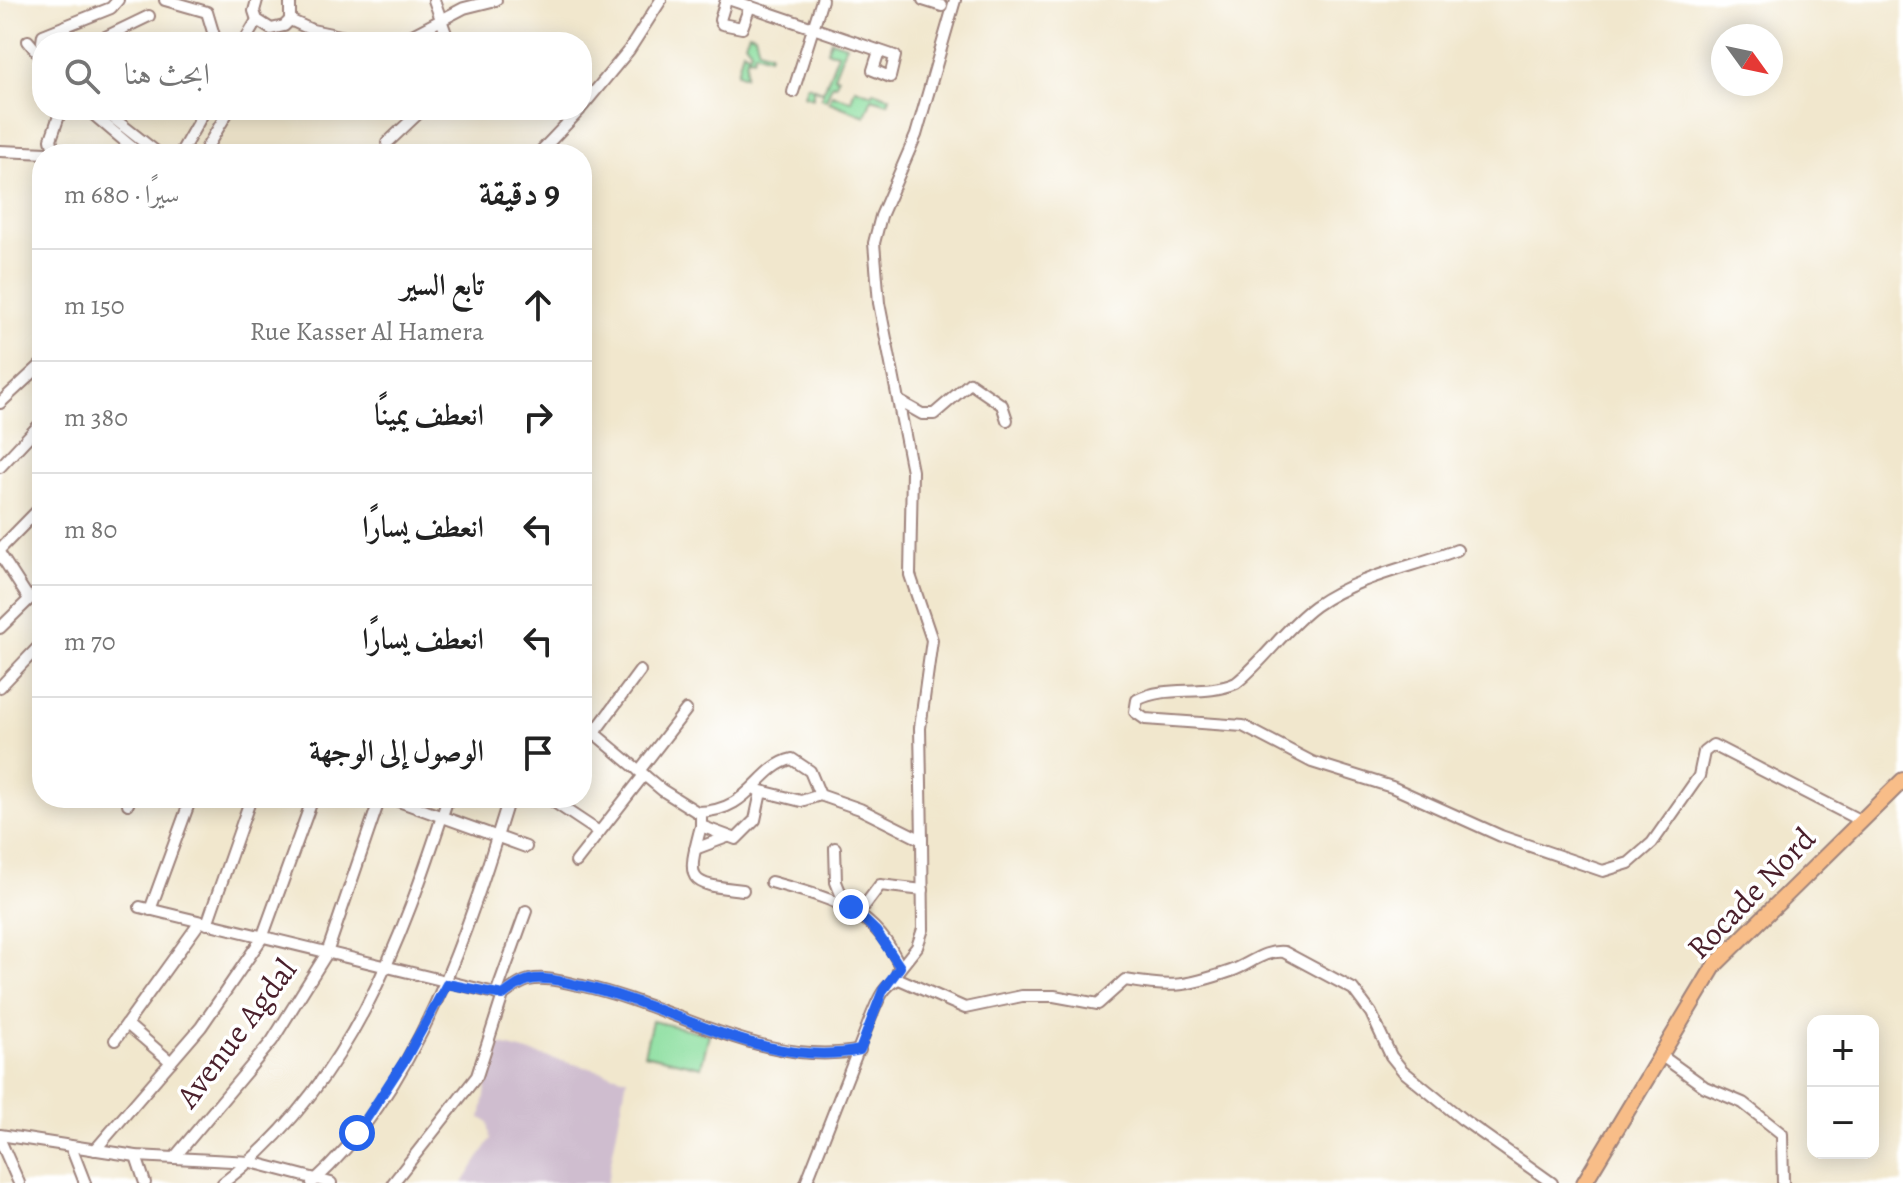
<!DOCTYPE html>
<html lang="ar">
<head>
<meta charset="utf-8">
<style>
  :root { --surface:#fff; --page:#f2f2f2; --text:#222; --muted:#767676; --line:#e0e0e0 }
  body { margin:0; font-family:Alegreya,Amiri,serif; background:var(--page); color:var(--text); direction:rtl }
  .controls { position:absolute; right:24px; bottom:24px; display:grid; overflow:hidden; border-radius:16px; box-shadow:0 4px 20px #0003 }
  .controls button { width:72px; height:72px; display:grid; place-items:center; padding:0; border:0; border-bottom:2px solid var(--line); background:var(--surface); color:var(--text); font:40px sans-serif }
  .compass { position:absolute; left:1711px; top:24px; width:72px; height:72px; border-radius:50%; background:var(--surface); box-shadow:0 4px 20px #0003; rotate:123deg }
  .stop { position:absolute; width:24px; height:24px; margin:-18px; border:6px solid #2563eb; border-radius:50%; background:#fff }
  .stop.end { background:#2563eb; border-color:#fff; box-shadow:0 2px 8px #0008 }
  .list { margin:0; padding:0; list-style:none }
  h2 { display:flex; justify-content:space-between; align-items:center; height:104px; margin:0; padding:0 32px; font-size:34px }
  h2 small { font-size:26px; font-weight:400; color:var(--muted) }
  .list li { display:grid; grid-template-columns:52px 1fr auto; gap:24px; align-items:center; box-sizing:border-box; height:112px; padding:0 32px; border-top:2px solid var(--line) }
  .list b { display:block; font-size:30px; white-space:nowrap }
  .list p { margin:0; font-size:26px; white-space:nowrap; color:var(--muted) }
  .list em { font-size:26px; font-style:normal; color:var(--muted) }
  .icon { flex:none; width:44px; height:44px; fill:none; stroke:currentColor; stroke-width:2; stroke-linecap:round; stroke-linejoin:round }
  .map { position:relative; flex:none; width:1903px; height:1183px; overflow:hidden; direction:ltr }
  .search { position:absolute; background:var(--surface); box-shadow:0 4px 20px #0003; left:32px; top:32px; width:560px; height:88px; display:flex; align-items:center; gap:20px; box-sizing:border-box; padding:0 28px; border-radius:32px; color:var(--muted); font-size:30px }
  .panel { position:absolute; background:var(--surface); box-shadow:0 4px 20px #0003; left:32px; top:144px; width:560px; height:664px; border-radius:32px; direction:rtl }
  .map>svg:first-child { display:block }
</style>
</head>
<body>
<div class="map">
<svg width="1903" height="1183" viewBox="0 0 1903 1183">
  <rect width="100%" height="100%" fill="#fff"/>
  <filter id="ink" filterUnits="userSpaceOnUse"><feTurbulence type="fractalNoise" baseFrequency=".0125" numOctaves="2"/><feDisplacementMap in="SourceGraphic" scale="16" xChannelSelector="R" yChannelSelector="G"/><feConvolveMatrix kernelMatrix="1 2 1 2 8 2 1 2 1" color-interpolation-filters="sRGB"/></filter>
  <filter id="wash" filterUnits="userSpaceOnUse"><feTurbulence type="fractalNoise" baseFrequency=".006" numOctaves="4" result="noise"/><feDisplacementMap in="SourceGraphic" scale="32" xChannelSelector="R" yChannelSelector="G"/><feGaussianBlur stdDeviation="1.8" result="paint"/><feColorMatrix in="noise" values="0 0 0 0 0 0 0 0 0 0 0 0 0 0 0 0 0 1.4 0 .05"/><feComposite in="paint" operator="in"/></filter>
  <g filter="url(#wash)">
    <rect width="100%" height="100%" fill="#f1e7cd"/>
    <path fill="#cfbdcf" d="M494 1043 627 1078 607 1183H463L491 1139 488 1122 481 1118Z"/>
    <g fill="#8ddfa0" stroke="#6c7f66" stroke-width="2">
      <path d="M749 33 755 35 759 49 770 53 769 57 755 52 753 58 747 57 745 76 737 73 743 50 749 55 751 50 745 42Z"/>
      <path d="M831 40 846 45 834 76 838 78 836 85 832 84 826 100 821 98 823 92 813 88V98L804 95 807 85 822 91 825 88 838 53 827 51Z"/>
      <path d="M855 88 872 94 873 91 890 97 888 103 872 98 865 116 829 102 832 94 851 101Z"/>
      <path d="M652 1021 709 1034 701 1067 644 1054Z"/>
    </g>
  </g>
  <g filter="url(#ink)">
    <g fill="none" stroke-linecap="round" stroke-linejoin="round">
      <g stroke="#9e837c" stroke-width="14">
        <g id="minor">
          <path d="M165 0 207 12 216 42"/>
          <path d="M257 0 254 11 257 20 271 29 284 26 290 20V0"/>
          <path d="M434 0 449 42"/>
          <path d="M726 0 720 20 722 24 742 28 750 6"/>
          <path d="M731 0 895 56 890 77 873 70 879 51"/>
          <path d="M923 0 942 6"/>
          <path d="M290 20 312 30 369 42"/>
          <path d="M28 41 42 58"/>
          <path d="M42 42 43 35 111 8 118 0"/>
          <path d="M95 42 149 16"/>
          <path d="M244 42 257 20"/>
          <path d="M385 42 403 40 464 8 496 0"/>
          <path d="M793 92 822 0"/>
          <path d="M582 107 629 50 661 0"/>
          <path d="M88 110 140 154"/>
          <path d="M103 110 159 154"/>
          <path d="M387 143 422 110"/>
          <path d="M0 151 71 154"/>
          <path d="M54 151 51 139 61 110"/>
          <path d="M180 154 205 110"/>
          <path d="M203 154 229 110"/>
          <path d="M538 154 580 110"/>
          <path d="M899 401 922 414H934L970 383 1002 405 1007 420"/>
          <path d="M0 403 42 364"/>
          <path d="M34 431 42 441"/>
          <path d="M0 467 42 422"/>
          <path d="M0 549 42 506"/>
          <path d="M1457 550C1409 568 1358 576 1315 606 1285 628 1265 660 1236 683 1204 697 1167 684 1137 700L1135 712 1145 719 1243 726 1312 762 1392 787 1501 836 1603 871 1629 863 1652 843 1699 776 1704 752 1713 745 1861 821"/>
          <path d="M0 554 29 599"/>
          <path d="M0 628 42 587"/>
          <path d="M0 687 42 643"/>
          <path d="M582 723 662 790 697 812C751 812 757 767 792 759L810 771 820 795 860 809 922 840 920 728 932 640 910 575 912 471 879 303 874 243 881 216 916 135 955 0"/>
          <path d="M594 733 640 671"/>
          <path d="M639 771 686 710"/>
          <path d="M757 790 801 801 820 795"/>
          <path d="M390 798 526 847"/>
          <path d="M548 798 599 832"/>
          <path d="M128 804 130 798"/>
          <path d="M701 812V826L736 839 755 820 761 792"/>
          <path d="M701 826C686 882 687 884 743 890"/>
          <path d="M835 848 836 882 845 904"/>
          <path d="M695 849 727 837"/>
          <path d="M576 862 644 775"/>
          <path d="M771 882C828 898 875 907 900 967"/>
          <path d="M140 907 503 995"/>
          <path d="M150 910 191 798"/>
          <path d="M859 913 880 885 923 890"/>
          <path d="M207 924 251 798"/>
          <path d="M898 971 917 947 923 929 922 840"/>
          <path d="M496 994 526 911"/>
          <path d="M128 1025 171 1062"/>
          <path d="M115 1040 200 922"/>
          <path d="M1659 1054 1705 1087 1743 1103 1782 1134 1783 1183"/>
          <path d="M0 1135 136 1156 251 1162 331 1183"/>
          <path d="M0 1140 19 1183"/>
          <path d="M71 1147 85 1183"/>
          <path d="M95 1150 201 1027 262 938 313 798"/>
          <path d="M136 1156 145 1183"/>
          <path d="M174 1158 272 1041 327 953 380 798"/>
          <path d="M223 1183C349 1087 401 943 448 798"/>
          <path d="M312 1183C418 1088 469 929 509 798"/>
          <path d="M393 1183 477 1076 503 995C511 989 520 982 529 980 547 976 566 983 583 986 673 1005 765 1069 860 1050"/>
          <path d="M806 1183 871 1017C878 1001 882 986 899 979L965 1008 1022 996H1054L1098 1004 1125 980C1173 988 1184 987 1231 971 1251 964 1263 950 1284 952L1353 989 1371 1013 1391 1056 1403 1071 1462 1119 1552 1183"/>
        </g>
      </g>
      <g stroke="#9e837c" stroke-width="18">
        <path id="highway" d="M1584 1183 1715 965 1903 780"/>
      </g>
      <use href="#minor" stroke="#fff" stroke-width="10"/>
      <use href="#highway" stroke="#f8bd88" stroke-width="14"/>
    </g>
  </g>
  <g fill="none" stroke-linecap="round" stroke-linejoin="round" filter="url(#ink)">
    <path stroke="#2563eb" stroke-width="10" d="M357 1133 406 1058 447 984 503 995C511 989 520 982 529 980 547 976 566 983 583 986 673 1005 765 1070 860 1050L883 990 900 967 876 931 851 907"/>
  </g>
  <g text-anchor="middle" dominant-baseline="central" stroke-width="7" stroke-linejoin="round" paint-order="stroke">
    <g font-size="32" fill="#4a1f2b" stroke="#fff">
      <text transform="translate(1751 893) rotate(-46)">Rocade Nord</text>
      <text transform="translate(236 1033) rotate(-53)">Avenue Agdal</text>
    </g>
  </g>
</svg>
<div class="controls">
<button>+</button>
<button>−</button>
</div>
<svg class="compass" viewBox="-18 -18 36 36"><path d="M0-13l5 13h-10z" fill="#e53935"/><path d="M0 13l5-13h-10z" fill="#767676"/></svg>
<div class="stop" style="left:357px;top:1133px"></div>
<div class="stop end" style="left:851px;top:907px"></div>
<div class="search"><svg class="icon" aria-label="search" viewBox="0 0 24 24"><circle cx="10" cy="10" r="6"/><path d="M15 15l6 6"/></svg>ابحث هنا</div>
<section class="panel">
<h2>9 دقيقة<small>سيرًا · 680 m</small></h2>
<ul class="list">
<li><svg class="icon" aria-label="ahead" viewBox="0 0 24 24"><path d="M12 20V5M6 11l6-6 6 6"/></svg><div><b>تابع السير</b><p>Rue Kasser Al Hamera</p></div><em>150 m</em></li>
<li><svg class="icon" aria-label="right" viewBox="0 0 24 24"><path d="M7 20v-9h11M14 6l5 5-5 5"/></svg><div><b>انعطف يمينًا</b></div><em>380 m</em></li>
<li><svg class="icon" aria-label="left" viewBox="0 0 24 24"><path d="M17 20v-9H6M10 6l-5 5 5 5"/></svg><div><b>انعطف يسارًا</b></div><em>80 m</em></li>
<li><svg class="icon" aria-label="left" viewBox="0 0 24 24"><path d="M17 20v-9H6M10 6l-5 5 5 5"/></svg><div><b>انعطف يسارًا</b></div><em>70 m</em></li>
<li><svg class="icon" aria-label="arrive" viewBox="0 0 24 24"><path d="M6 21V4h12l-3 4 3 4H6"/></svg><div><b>الوصول إلى الوجهة</b></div></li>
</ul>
</section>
</div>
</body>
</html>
